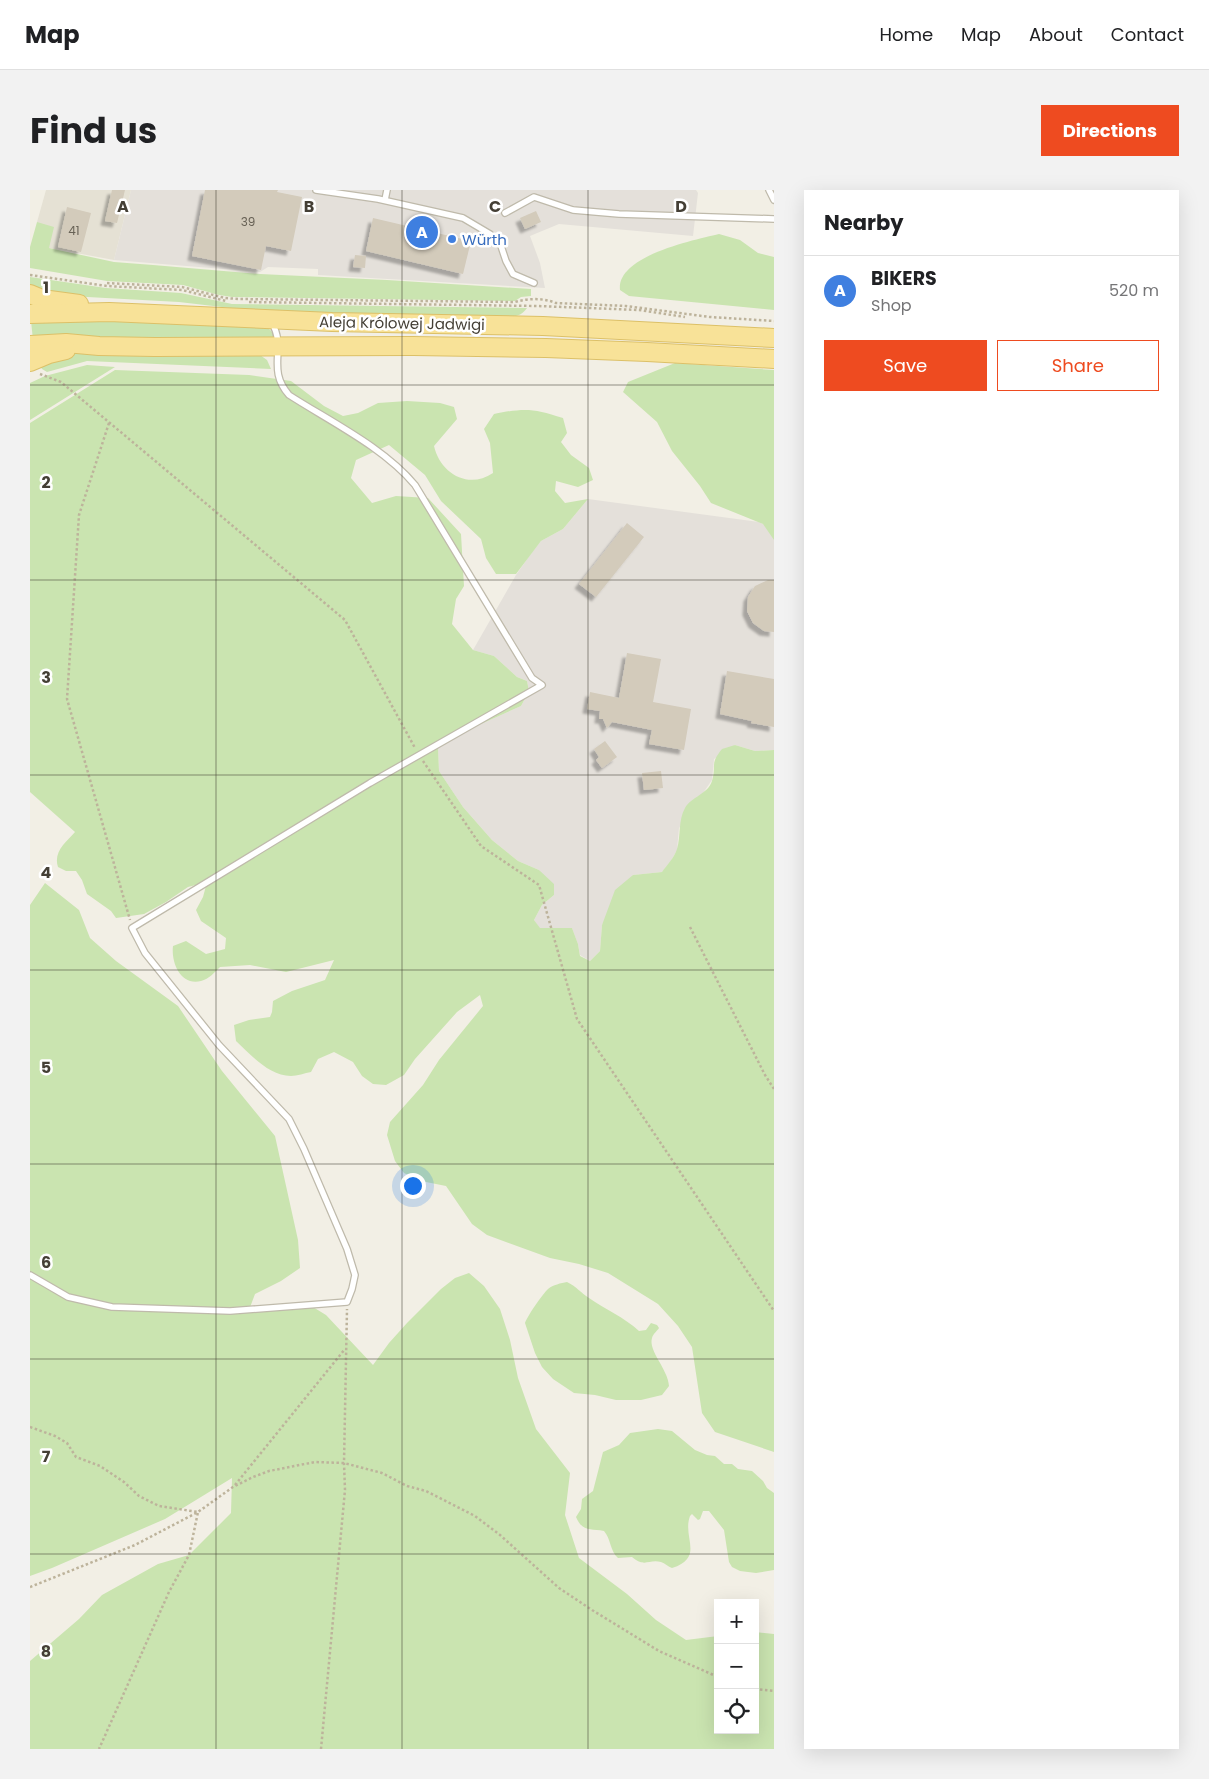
<!DOCTYPE html>
<html lang="en">
<head>
<meta charset="utf-8">
<style>
  :root { --surface:#fff; --page:#f2f2f2; --text:#202124; --muted:#757577; --line:#e0e0e0; --accent:#ee4b20 }
  body { margin:0; font-family:Poppins,sans-serif; background:var(--page); color:var(--text) }
  .controls { position:absolute; right:15px; bottom:15px; display:grid; overflow:hidden; border-radius:0px; box-shadow:0 5px 20px #0002 }
  .controls button { width:45px; height:45px; display:grid; place-items:center; padding:0; border:0; border-bottom:1px solid var(--line); background:var(--surface); color:var(--text); font:25px sans-serif }
  .you { position:absolute; left:382px; top:995px; width:18px; height:18px; margin:-12px; border:4px solid #fff; border-radius:50%; background:#1a73e8; box-shadow:0 0 0 8px #1a73e833 }
  .badge { display:grid; place-items:center; width:32px; height:32px; border-radius:50%; background:var(--accent); color:#fff; font-size:16px; font-weight:700 }
  .pin { position:absolute; translate:-50% -50%; border:2px solid #fff; box-shadow:0 1px 5px #0006 }
  .list { margin:0; padding:0; list-style:none }
  h2 { display:flex; justify-content:space-between; align-items:center; height:65px; margin:0; padding:0 20px; font-size:21px }
  h2 small { font-size:16px; font-weight:400; color:var(--muted) }
  .list li { display:grid; grid-template-columns:32px 1fr auto; gap:15px; align-items:center; box-sizing:border-box; height:70px; padding:0 20px; border-top:1px solid var(--line) }
  .list b { display:block; font-size:19px; white-space:nowrap }
  .list p { margin:0; font-size:16px; white-space:nowrap; color:var(--muted) }
  .list em { font-size:16px; font-style:normal; color:var(--muted) }
  .actions { display:flex; gap:10px; padding:15px 20px }
  .actions a { flex:1; padding:11px 0; border:1px solid var(--accent); border-radius:0px; text-align:center; font-size:18px; color:var(--accent) }
  .actions .main { background:var(--accent); color:#fff }
  .icon { flex:none; width:28px; height:28px; fill:none; stroke:currentColor; stroke-width:2; stroke-linecap:round; stroke-linejoin:round }
  .map { position:relative; flex:none; width:744px; height:1559px; overflow:hidden; border-radius:0px }
  header { display:flex; align-items:center; gap:30px; box-sizing:border-box; height:70px; padding:0 25px; background:var(--surface); border-bottom:1px solid var(--line) }
  header strong { font-size:24px }
  nav { display:flex; gap:28px; margin-inline-start:auto; font-size:18px }
  .intro { display:flex; align-items:center; justify-content:space-between; box-sizing:border-box; height:120px; padding:0 30px }
  h1 { margin:0; font-size:35px }
  .button { padding:12px 22px; border-radius:0px; background:var(--accent); color:#fff; font-size:18px; font-weight:700 }
  main { display:flex; gap:30px; padding:0 30px }
  aside { flex:1; background:var(--surface); border-radius:0px; box-shadow:0 5px 20px #0002 }
  .map>svg:first-child { display:block }
</style>
</head>
<body>
<header>
<strong>Map</strong>
<nav><a>Home</a><a>Map</a><a>About</a><a>Contact</a></nav>
</header>
<div class="intro"><h1>Find us</h1><a class="button">Directions</a></div>
<main>
<div class="map">
<svg width="744" height="1559" viewBox="0 0 744 1559">
  <defs>
    <filter id="shadow"><feDropShadow dx="-4.5" dy="4.5" stdDeviation="1" flood-color="#0004"/></filter>
  </defs>
  <rect width="100%" height="100%" fill="#f2efe5"/>
  <path fill="#e5e1d4" d="M16 0H101L84 70 19 58 7 32Z"/>
  <g fill="#e4e0da">
    <path d="M101 0H666L668 3 663 46 529 34 500 46 510 73 515 98 288 85V79L238 77 230 82 84 70Z"/>
    <path d="M558 309 729 332 744 340V560L725 561 705 555 684 569 682 590 649 638 647 660 641 671 632 682 603 685 572 735 570 761 560 771 550 765 548 754 542 738H509L504 730 512 715 524 705 509 680 488 671 462 650 433 617 409 581 408 558 440 539 491 516 499 501 497 491 487 487 464 466 443 460 486 385 500 365 511 351 533 339Z"/>
  </g>
  <g fill="#cae4b0">
    <path d="M7 32 24 37 19 58 84 72 123 75 230 84 357 90 501 99V106L491 107 485 111 202 107 189 105 153 95 77 91 0 78V57Z"/>
    <path d="M689 44 710 50 728 63 744 67V120L599 106 590 100C586 66 664 50 689 44Z"/>
    <path d="M0 87 76 98 151 103 202 114 497 118C493 124 488 126 481 127L257 123 209 119 149 112 21 105 0 97Z"/>
    <path d="M72 130 236 137C241 140 244 143 244 149L3 150 1 131Z"/>
    <path d="M56 163 230 165 237 170 241 179 57 171 17 182 12 179 9 173 42 164Z"/>
    <path d="M645 173 744 180V350L733 334 681 313 670 296 642 261 627 232 593 202 598 192Z"/>
    <path d="M57 175 85 177 0 230V193L15 186Z"/>
    <path d="M85 180 219 185 261 191 294 216 313 226 328 223 348 213 377 211 410 213 424 217 427 229 404 256C410 283 438 300 463 283L460 253 454 239 464 224C494 218 503 218 533 228L537 243 531 252 541 265 559 278 563 290 548 297 526 291 525 301 535 313 558 309 533 339 511 351 486 384H466L456 368 451 349 411 311 395 285 359 255 326 270 321 288 342 313 366 306 398 308 431 344 434 396 426 409 422 434 443 460 464 466 487 487 497 491 499 501 491 516 440 539 408 558 409 581 433 617 462 650 488 671 509 680 524 694V705L512 715 504 730 510 738H542L548 754 550 766 560 771 570 761 572 735 585 700 603 685 632 682C637 675 644 668 647 659 651 646 648 630 655 618 661 607 678 604 682 591 687 575 679 575 692 559L705 555 725 561 744 560V1262L685 1242 672 1223 662 1157 648 1136 628 1114 578 1083 549 1074 520 1068 457 1045 442 1034 416 996 391 991 374 983 365 971 357 945 360 932 393 895 409 870 453 816 450 805 427 822 385 869 374 885 356 895 343 894 332 886 323 872 304 862 288 869 281 882C275 883 267 886 261 886 239 886 221 865 206 851L204 835 219 830 240 827 242 822 243 811 262 801 295 790 304 770 256 782 220 775 190 777C185 782 179 789 171 791 150 796 141 772 143 756L156 751 176 764 195 759 196 748 171 731 166 720 173 707 177 692 158 697 136 712 114 724 86 728 81 721 57 704 52 690 46 681H36L28 677C23 662 36 652 45 642L0 602V233Z"/>
    <path d="M15 693 49 720 60 748 86 771 148 816 192 881 245 946 268 1050 270 1078 251 1091 225 1104 219 1120 236 1121 278 1114 296 1125 343 1175 359 1153 377 1133 411 1099 425 1088 439 1083 454 1096 470 1119 480 1150 488 1188 506 1239 540 1283 535 1325 549 1368 597 1404 626 1430 656 1450 688 1446V1540H725V1442L744 1444V1559H0V1471L49 1429 72 1405 128 1374 159 1365 201 1323 202 1288 135 1329 22 1378 0 1386V715Z"/>
    <path d="M537 1092C546 1096 551 1103 559 1108 576 1120 594 1127 609 1141L616 1140 621 1133 627 1135 629 1138C627 1141 623 1144 622 1148 618 1161 638 1179 639 1196L632 1205 611 1210H586L565 1205 544 1203 523 1189 512 1177 505 1163 495 1133C498 1125 512 1105 518 1099 523 1095 531 1093 537 1092Z"/>
    <path d="M628 1239 642 1241 665 1260 677 1265 685 1266 694 1274H702L708 1279 722 1281 733 1291 737 1298 744 1303V1380L726 1383 710 1381 702 1377 699 1372 694 1340 679 1321H673L670 1329 668 1330 662 1324 660 1326C652 1348 675 1367 642 1378 638 1377 635 1373 631 1372 618 1369 615 1378 602 1367L588 1368C580 1361 581 1349 574 1341 561 1338 553 1343 546 1327L551 1319 552 1309 563 1301 573 1262 589 1255 600 1243Z"/>
  </g>
  <g fill="#d3cbbb" filter="url(#shadow)">
    <path d="M82 0H95L87 33 75 31Z"/>
    <path d="M175 0H248L247 2 272 7 261 61 236 56 231 80 162 66Z"/>
    <path d="M37 17 61 23 51 62 28 57Z"/>
    <path d="M506 21 511 32 495 39 490 28Z"/>
    <path d="M343 28 441 51 433 84 336 61Z"/>
    <path d="M325 65 336 66 335 78 323 77Z"/>
    <path d="M597 333 614 347 566 407 549 394Z"/>
    <path d="M738 390H744V442L734 441 723 433 717 421 718 407 725 396Z"/>
    <path d="M597 463 631 469 623 512 661 519 654 560 619 554 622 540 582 532 577 538 573 529H569L570 521 557 519 560 502 589 508Z"/>
    <path d="M697 481 744 489V537L721 533 722 531 690 524Z"/>
    <path d="M575 551 587 567 572 578 566 570 569 567 564 559Z"/>
    <path d="M631 581 633 598 614 600 612 583Z"/>
  </g>
  <g fill="none" stroke-linecap="round" stroke-linejoin="round">
    <g stroke="#bfbaab" stroke-width="8">
      <g id="lane">
        <path d="M286 0 348 9 433 28 460 44 471 56 476 71 483 84 504 93"/>
        <path d="M739 0 744 10"/>
        <path d="M355 10 357 0"/>
        <path d="M475 23 504 7 543 20 589 24 744 29"/>
        <path d="M0 1085 38 1107 82 1117 200 1121 317 1112 322 1099 325 1085 317 1059 274 959 259 929 189 855 115 763 102 738 340 593 512 495 502 488 385 295C353 257 301 232 259 205 236 179 257 159 242 133"/>
      </g>
    </g>
    <g stroke="#dcc068" stroke-width="20">
      <g id="primary">
        <path d="M0 104 12 109 49 114"/>
        <path d="M0 124 79 122 302 132 513 136 744 148"/>
        <path d="M0 155 36 153 69 156 125 157 383 156 516 158 617 162 744 169"/>
        <path d="M0 172 19 164 36 160"/>
      </g>
    </g>
    <g stroke="#bdb39b" stroke-width="2.5" stroke-dasharray="2.5 2.5" stroke-linecap="butt">
      <path d="M0 85 77 96 152 100 196 111"/>
      <path d="M77 93 152 97 195 108 208 109 485 112C499 108 513 108 526 113L596 116 680 127 744 131"/>
      <path d="M219 112 508 116 609 120 655 127"/>
      <path d="M10 184 31 192 315 430 385 558"/>
      <path d="M79 233 49 325 37 509 100 730"/>
      <path d="M393 571 451 656 509 695 547 829 744 1121"/>
      <path d="M660 737 735 885 744 899"/>
      <path d="M0 1237 25 1246 37 1253 46 1267 70 1276 94 1292 109 1306 129 1316 168 1322 159 1365 139 1402 69 1559"/>
      <path d="M205 1295 315 1159"/>
      <path d="M0 1397 105 1355 168 1322 203 1297 223 1287 239 1281 285 1272 314 1273 352 1283 377 1296 396 1301 445 1326 470 1345 529 1398 562 1420 629 1461 688 1487"/>
      <path d="M725 1499 744 1501"/>
      <path d="M291 1559 315 1300 314 1273 317 1119"/>
    </g>
    <use href="#lane" stroke="#fff" stroke-width="5.5"/>
    <use href="#primary" stroke="#f8e298" stroke-width="18"/>
  </g>
  <path fill="none" stroke="#443f35" stroke-width="1" stroke-opacity="0.55" d="M186 0V1559M372 0V1559M558 0V1559M0 195H744M0 390H744M0 585H744M0 780H744M0 974H744M0 1169H744M0 1364H744"/>
  <circle fill="#3f7fe0" stroke="#fff" stroke-width="2" cx="422" cy="49" r="5"/>
  <g text-anchor="middle" dominant-baseline="central" stroke-width="5" stroke-linejoin="round" paint-order="stroke">
    <g font-size="12" fill="#686256">
      <text x="218" y="31">39</text>
      <text x="44" y="40">41</text>
    </g>
    <g font-size="15" fill="#366cbe" stroke="#fff" text-anchor="start">
      <text x="432" y="49">Würth</text>
    </g>
    <g font-size="15" fill="#443f35" stroke="#fff">
      <text transform="translate(372 133) rotate(1)">Aleja Królowej Jadwigi</text>
    </g>
  </g>
  <g font-size="16" text-anchor="middle" font-weight="bold" fill="#443f35" stroke="#fff" stroke-width="5" stroke-linejoin="round" paint-order="stroke">
    <text x="93" y="22">A</text>
    <text x="279" y="22">B</text>
    <text x="465" y="22">C</text>
    <text x="651" y="22">D</text>
    <text x="16" y="103">1</text>
    <text x="16" y="298">2</text>
    <text x="16" y="493">3</text>
    <text x="16" y="688">4</text>
    <text x="16" y="883">5</text>
    <text x="16" y="1078">6</text>
    <text x="16" y="1272">7</text>
    <text x="16" y="1467">8</text>
  </g>
</svg>
<div class="controls">
<button>+</button>
<button>−</button>
<button><svg class="icon" aria-label="locate" viewBox="0 0 24 24"><circle cx="12" cy="12" r="6"/><path d="M12 2v4M12 18v4M2 12h4M18 12h4"/></svg></button>
</div>
<div class="you"></div>
<div class="pin badge" style="left:392px;top:42px;background:#3f7fe0">A</div>
</div>
<aside>
<h2>Nearby<small></small></h2>
<ul class="list">
<li><span class="badge" style="background:#3f7fe0">A</span><div><b>BIKERS</b><p>Shop</p></div><em>520 m</em></li>
</ul>
<div class="actions"><a class="main">Save</a><a>Share</a></div>
</aside>
</main>
</body>
</html>
